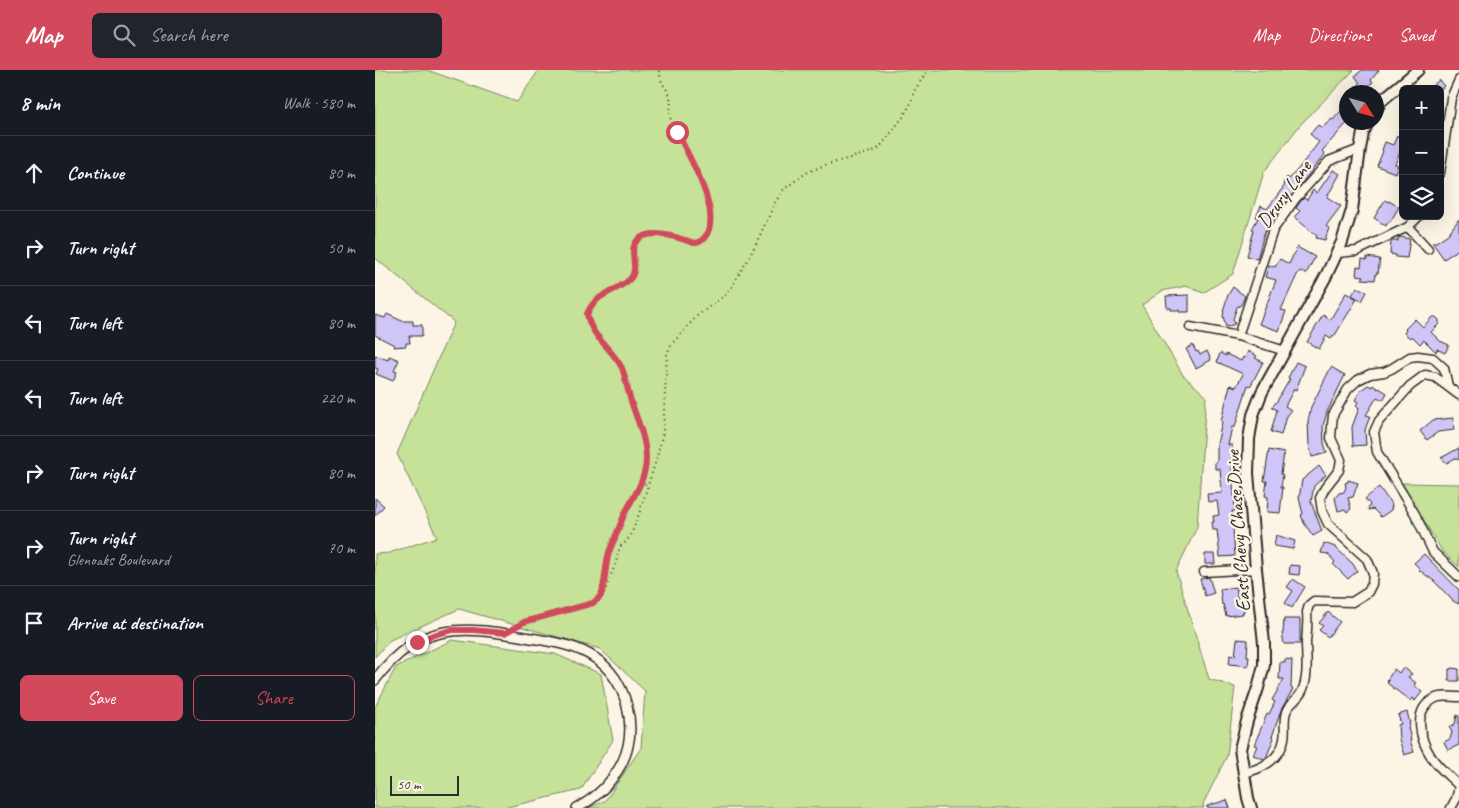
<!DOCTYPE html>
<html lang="en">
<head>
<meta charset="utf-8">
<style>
  :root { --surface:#171b24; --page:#20242c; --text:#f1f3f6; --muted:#9ea1a6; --line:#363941; --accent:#d1495b }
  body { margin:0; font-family:Caveat,sans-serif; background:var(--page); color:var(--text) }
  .controls { position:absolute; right:15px; top:15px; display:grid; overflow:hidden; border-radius:8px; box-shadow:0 5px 20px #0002 }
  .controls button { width:45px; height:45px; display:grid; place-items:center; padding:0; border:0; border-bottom:1px solid var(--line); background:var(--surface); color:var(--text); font:25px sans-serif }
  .compass { position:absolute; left:964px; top:15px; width:45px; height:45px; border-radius:50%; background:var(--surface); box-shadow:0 5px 20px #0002; rotate:127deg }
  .scale { position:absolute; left:15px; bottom:12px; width:69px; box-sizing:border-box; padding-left:5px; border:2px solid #2b2b2b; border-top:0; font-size:14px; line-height:18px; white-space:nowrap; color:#2b2b2b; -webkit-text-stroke:4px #fcf5e5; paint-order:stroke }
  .stop { position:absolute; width:15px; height:15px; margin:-11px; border:4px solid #d1495b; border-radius:50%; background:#fff }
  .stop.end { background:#d1495b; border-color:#fff; box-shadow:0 1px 5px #0008 }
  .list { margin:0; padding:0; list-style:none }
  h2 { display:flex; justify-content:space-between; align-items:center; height:65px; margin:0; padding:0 20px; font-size:21px }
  h2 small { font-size:16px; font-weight:400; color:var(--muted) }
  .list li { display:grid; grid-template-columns:32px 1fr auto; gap:15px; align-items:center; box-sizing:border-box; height:75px; padding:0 20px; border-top:1px solid var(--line) }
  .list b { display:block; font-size:19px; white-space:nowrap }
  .list p { margin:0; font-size:16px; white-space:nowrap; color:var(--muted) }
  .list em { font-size:16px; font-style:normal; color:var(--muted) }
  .actions { display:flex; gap:10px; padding:15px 20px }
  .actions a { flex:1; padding:11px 0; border:1px solid var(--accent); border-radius:8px; text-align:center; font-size:18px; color:var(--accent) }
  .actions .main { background:var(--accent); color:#fff }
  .icon { flex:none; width:28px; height:28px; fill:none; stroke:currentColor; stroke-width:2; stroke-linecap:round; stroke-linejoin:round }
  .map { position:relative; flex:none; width:1084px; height:738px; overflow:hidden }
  header { display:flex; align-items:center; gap:30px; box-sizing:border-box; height:70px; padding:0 25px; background:var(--accent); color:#fff }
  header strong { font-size:24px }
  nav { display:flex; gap:28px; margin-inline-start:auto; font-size:18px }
  .search { width:350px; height:45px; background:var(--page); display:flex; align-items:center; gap:12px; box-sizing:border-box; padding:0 18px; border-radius:8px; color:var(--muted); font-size:19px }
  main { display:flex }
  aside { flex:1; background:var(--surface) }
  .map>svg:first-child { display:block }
</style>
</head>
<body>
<header>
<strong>Map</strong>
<div class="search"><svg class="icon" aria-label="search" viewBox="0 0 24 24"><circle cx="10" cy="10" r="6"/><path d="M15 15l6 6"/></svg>Search here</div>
<nav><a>Map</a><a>Directions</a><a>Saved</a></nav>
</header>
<main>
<aside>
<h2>8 min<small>Walk · 580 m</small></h2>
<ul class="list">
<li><svg class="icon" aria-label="ahead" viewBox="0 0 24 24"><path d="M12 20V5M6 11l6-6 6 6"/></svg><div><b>Continue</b></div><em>80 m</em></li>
<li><svg class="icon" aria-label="right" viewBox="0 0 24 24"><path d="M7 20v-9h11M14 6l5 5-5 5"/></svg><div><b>Turn right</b></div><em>50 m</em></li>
<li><svg class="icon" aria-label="left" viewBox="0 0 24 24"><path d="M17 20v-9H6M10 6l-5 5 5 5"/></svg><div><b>Turn left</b></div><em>80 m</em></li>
<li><svg class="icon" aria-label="left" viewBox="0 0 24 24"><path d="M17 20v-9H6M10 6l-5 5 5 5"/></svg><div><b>Turn left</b></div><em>220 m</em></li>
<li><svg class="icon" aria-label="right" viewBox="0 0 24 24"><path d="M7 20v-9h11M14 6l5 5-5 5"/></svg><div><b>Turn right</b></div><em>80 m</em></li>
<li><svg class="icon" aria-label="right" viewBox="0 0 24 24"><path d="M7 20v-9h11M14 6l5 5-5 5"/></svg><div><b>Turn right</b><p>Glenoaks Boulevard</p></div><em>70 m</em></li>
<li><svg class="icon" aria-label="arrive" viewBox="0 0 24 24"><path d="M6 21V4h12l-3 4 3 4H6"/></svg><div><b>Arrive at destination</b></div></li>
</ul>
<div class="actions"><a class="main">Save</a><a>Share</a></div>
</aside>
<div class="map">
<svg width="1084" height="738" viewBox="0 0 1084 738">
  <rect width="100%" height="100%" fill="#fcf5e5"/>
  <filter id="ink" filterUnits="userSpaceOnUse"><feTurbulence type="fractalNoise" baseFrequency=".02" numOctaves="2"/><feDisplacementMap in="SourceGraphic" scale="10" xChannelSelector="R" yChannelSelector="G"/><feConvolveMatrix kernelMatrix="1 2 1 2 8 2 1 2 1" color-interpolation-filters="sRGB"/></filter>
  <g filter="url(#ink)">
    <g fill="#c6e198" stroke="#788662">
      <path d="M0 0H52L142 32 164 0H979L925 55 889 102 858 204 828 223 811 216 787 221 767 235 808 305 831 326 822 457 801 501 834 609 860 617 852 686 828 734 829 738H213L230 731 266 678 270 621 225 579 84 539 15 570 0 587V484L14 483 62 467 22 384 79 252 0 188Z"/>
      <path d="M1027 413 1084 414V497L1067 481Z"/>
      <path d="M77 570 180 584 226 604 238 670 206 720 128 738H0V637L21 597Z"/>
    </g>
    <g fill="#d0c5f7" stroke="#2b2b2b">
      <path d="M987 0H1004L996 10 998 12 985 22H977L985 13 980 6Z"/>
      <path d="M1064 10 1069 16 1066 19H1054Z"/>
      <path d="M972 34V53L947 81 950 84 947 88 901 145 900 144 889 164 882 189 872 186 879 160 877 159 883 148 881 147 886 136 892 139 910 115 908 113 912 107 914 109 923 99 944 72 935 64 943 55 946 57H948L957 49 958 50Z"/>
      <path d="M1022 66 1028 68V75L1020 94 1023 95 1020 103 1002 96 1008 81 1007 80 1010 72 1018 75Z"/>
      <path d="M958 100 965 104 952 127 966 136 951 156 954 158 950 170 941 168 942 166 919 147 925 141 921 138 925 132 929 128 932 130 938 120 942 123Z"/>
      <path d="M1010 130 1013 132 1014 131 1024 137 1015 152H1013L1011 156 999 148Z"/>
      <path d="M1084 149V179L1069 189 1057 172H1061L1073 164Z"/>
      <path d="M1025 167 1035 169 1032 188 1021 187V185L1015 184 1016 171H1023V168Z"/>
      <path d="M922 177 940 187 931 204 925 201 922 205 906 240 911 241 904 261 884 254 901 210 890 207 894 195 900 197 905 189 914 194Z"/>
      <path d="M992 187 1005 189 1003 203H1001L1000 210 987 209 989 206 981 205 982 196 986 197 987 189 992 190Z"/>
      <path d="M858 217 870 226 866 235 862 237 858 249 860 254 851 257 848 246 849 242 848 241 853 225Z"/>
      <path d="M982 217 992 222 987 231 977 225Z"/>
      <path d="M971 223 982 229 960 265H959L956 269 951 266 944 279 932 272 948 245 955 250Z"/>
      <path d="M814 225V242H804V240H796V238H792L791 226Z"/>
      <path d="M12 244 27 251H38V255H47V266H34L35 273H31V276L18 277 19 275 0 265V245L10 248Z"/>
      <path d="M1057 247H1061L1064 250V254L1056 262 1065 271 1074 275 1070 283 1062 279 1061 282 1049 270 1045 274 1037 266 1035 268 1029 263 1031 260 1030 259 1040 249 1048 257Z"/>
      <path d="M818 275 821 282 823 281 825 285 832 281 836 290 821 298 811 279Z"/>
      <path d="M873 281 882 286 880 288 888 292 876 315 875 316 873 315 860 357H857L853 375H857V399L860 441H857L859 458H858L860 486 845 487 842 460H838L837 452H839L838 446 844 445 842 431 833 432 832 424 847 423 845 399H840V392L842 391V374L847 352 846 351 855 315 861 317 868 304 842 292 845 283 851 286V284L866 291 868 287 870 288Z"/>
      <path d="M0 285 13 290 14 286 24 290 19 301 22 302 18 311 1 304 3 299 0 298Z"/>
      <path d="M921 292 930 296 921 320 919 319 910 336 916 340 911 346 906 365 896 362 902 340 897 337 902 331 915 309 913 308Z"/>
      <path d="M956 297 970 305 952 342 948 356 949 373 952 383 937 387 934 375 933 351 936 337Z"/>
      <path d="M993 315 997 317 998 315 1003 319 1004 318 1012 323 1008 330 1002 327 991 345 995 346 990 360 991 375 978 376 977 357 984 338 981 335 983 332 980 330 986 320Z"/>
      <path d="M1078 348 1079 360 1063 362 1052 370 1045 361 1058 350Z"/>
      <path d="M1084 378V390L1080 388 1072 393 1066 388Z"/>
      <path d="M894 380 909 383 906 404 908 405 906 417H908L905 443 892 442 893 427 890 426 892 411H889Z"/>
      <path d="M944 396 951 405 939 416 936 432 947 461 938 466 929 453 926 445 928 444 924 428 927 410Z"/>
      <path d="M973 410 983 413 978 427 973 428 976 439 972 442 970 439 963 441 960 428 964 423 969 422 971 417 970 413 973 412Z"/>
      <path d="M1004 417 1017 435 1016 440 1006 447 998 439 993 440 995 434 990 429Z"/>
      <path d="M0 428 9 436 0 446Z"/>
      <path d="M901 465 920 471 918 479 899 476Z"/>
      <path d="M949 473 960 477 978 494 982 501 973 509 958 494 960 492 953 484 946 483Z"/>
      <path d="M830 484H839L840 494H830Z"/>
      <path d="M1049 484 1084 520V534L1078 531 1059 511 1044 500 1045 499 1039 493Z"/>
      <path d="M915 495 925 496 924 505 914 504Z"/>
      <path d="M834 507 839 523 830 526 825 509Z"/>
      <path d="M918 509 930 517 917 538 910 533 918 521 912 517Z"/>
      <path d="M861 517 863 532 866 531 867 533H868L869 542H867L868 544 851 546 848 534 847 535 845 519Z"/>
      <path d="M953 542 965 552 953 567 944 560 948 556 944 553Z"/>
      <path d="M909 549H925V574H909L907 563H908Z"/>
      <path d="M862 569 873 570 872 586H874L873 596 854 594 855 585 860 586Z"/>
      <path d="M910 589 917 590 916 618 918 619 906 640 897 667 899 668 891 688 889 689 878 685 882 676 879 675 892 644H894L900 632 897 630 909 609H904L905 592H910Z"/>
      <path d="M1028 597 1037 604 1033 607 1041 613 1039 615 1047 622 1040 631 1037 628 1035 631 1012 613 1014 611 1012 610 1019 599 1024 603Z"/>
      <path d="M1076 598 1084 599V611H1074V599H1076Z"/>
      <path d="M1032 642 1035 653H1034L1035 656 1033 657 1036 670H1035L1039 682 1029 685 1024 669 1023 655 1026 654 1023 645Z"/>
      <path d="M1082 645 1084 646V675L1073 680 1069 672 1075 669 1077 662 1074 657 1080 654Z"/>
      <path d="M852 730 855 738H832V736Z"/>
    </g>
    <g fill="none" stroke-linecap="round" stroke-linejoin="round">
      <g stroke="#2b2b2b" stroke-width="11">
        <g id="minor">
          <path d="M1065 103 1076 28 1084 10"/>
          <path d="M1033 157 1053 179"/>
          <path d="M963 183 982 181 1033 157 1044 146"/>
          <path d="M815 257 863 266 910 281"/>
          <path d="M863 266 898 160 921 128 954 91 985 79"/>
          <path d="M1084 325 1060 307 1050 305 1035 316 1004 351 999 362 1002 382 1040 444 1058 482 1084 507"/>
          <path d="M829 502 881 499"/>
          <path d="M1084 627C1077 627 1067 625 1061 628 1036 639 1045 670 1057 688 1064 698 1075 707 1084 716"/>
          <path d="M868 703C887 699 906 689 909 669 911 660 908 651 911 642 914 633 923 630 927 621 934 607 931 587 931 572 932 562 933 552 932 542L934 535 939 531 977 532 993 522 997 514 998 503 992 489 953 454 947 441 945 428 950 418 964 400 966 390 956 368 957 355 958 345 973 319 983 310 995 304 1009 302 1016 299 1035 287 1043 286 1058 288 1069 298 1073 316"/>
          <path d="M1076 738 1081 729 1084 717"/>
        </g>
      </g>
      <g stroke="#2b2b2b" stroke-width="12">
        <path id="tertiary" d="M0 610C45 550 88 556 156 568 178 572 201 575 220 588 252 610 264 658 247 693 237 712 221 728 202 738"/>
      </g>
      <g stroke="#2b2b2b" stroke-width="14">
        <g id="secondary">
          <path d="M1002 38 1006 31 1043 0"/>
          <path d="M876 738 873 728 865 679 872 651 883 618 889 595V573L881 499 873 403 874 369 878 345 887 322 951 206 967 172 977 140 985 79 988 63 993 52"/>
        </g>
      </g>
      <g stroke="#2b2b2b" stroke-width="2" stroke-dasharray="1 4" stroke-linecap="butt">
        <path d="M265 416 274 412"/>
        <path d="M220 531 225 526 231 492 235 478 250 444 265 416 271 391 268 363 255 329 247 299 232 278 222 268 216 258 212 244C222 220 240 224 255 209 267 196 246 175 270 166 287 159 302 170 318 173 322 173 326 172 328 169 355 145 303 77 296 50 294 42 297 34 295 27 294 21 288 16 286 10 285 6 286 4 283 0"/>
        <path d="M142 556C164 544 194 539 218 533L223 531 227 527 241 493 243 482 246 476 252 471 257 462 264 444 282 387 288 362 292 284 296 275 322 246 350 225 356 218 376 184 401 131 409 119 431 103 450 95 493 83 503 79 509 72 528 47 536 33 539 21 553 0"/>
      </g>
      <use href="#minor" stroke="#fcf5e5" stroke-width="8"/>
      <use href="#tertiary" stroke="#fcf5e5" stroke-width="9"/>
      <use href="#secondary" stroke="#fcf5e5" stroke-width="10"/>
    </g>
  </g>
  <g fill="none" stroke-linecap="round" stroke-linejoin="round" filter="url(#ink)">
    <path stroke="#d1495b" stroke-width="6" d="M42 572 58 565 77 560H98L130 563 149 552 218 533C221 531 224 528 226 525 232 509 229 492 236 477 241 466 245 455 249 445 258 427 271 410 271 389 271 368 262 350 256 331 252 320 251 308 247 298 237 278 216 267 212 244 221 222 239 224 255 209 267 196 247 176 269 166 281 161 298 166 310 170 314 171 317 173 321 173 325 172 328 170 330 167 349 144 313 85 302 62"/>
  </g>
  <g text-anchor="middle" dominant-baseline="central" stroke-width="4.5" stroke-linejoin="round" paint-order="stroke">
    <g font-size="20" fill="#2b2b2b" stroke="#fcf5e5">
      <text transform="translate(909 124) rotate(-54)">Drury Lane</text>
      <text transform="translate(863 461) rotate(-94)">East Chevy Chase Drive</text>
    </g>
  </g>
</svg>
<div class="controls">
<button>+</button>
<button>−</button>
<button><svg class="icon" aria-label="layers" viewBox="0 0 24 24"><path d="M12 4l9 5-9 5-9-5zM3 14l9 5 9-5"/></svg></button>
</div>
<svg class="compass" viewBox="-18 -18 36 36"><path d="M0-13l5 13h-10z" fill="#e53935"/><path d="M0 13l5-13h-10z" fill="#9ea1a6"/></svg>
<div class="scale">50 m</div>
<div class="stop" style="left:302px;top:62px"></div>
<div class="stop end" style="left:42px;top:572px"></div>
</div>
</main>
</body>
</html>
